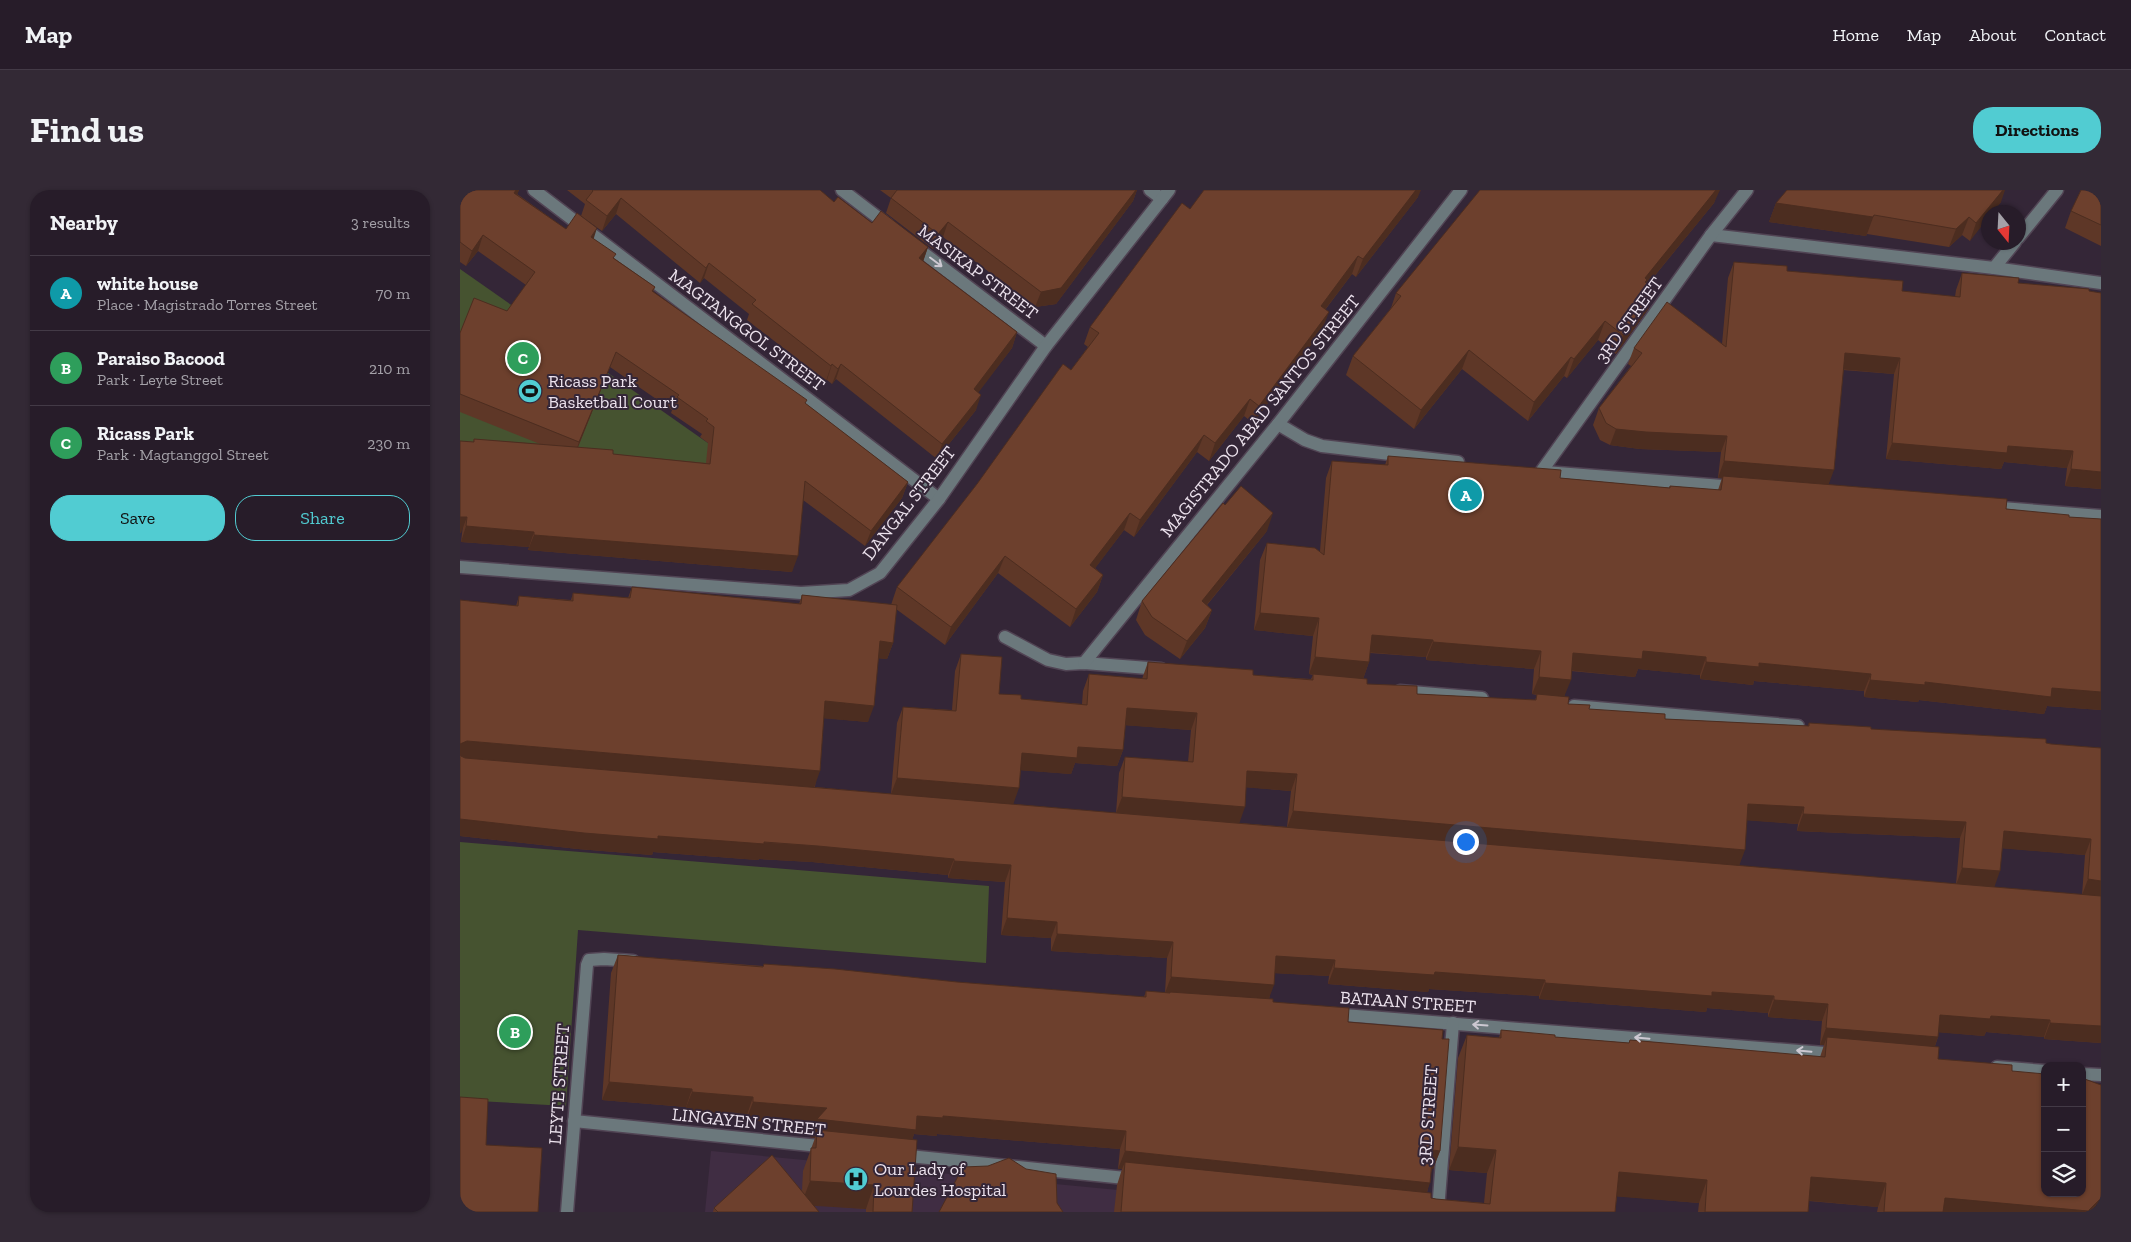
<!DOCTYPE html>
<html lang="en">
<head>
<meta charset="utf-8">
<style>
  :root { --surface:#271c29; --page:#332935; --text:#f1f3f6; --muted:#a4a1a8; --line:#433a46; --accent:#51ccd2 }
  body { margin:0; font-family:"Zilla Slab",serif; background:var(--page); color:var(--text) }
  .controls { position:absolute; right:15px; bottom:15px; display:grid; overflow:hidden; border-radius:10px; box-shadow:0 1px 4px #0004 }
  .controls button { width:45px; height:45px; display:grid; place-items:center; padding:0; border:0; border-bottom:1px solid var(--line); background:var(--surface); color:var(--text); font:25px sans-serif }
  .compass { position:absolute; left:1521px; top:15px; width:45px; height:45px; border-radius:50%; background:var(--surface); box-shadow:0 1px 4px #0004; rotate:162deg }
  .you { position:absolute; left:1005px; top:651px; width:18px; height:18px; margin:-12px; border:4px solid #fff; border-radius:50%; background:#1a73e8; box-shadow:0 0 0 8px #1a73e833 }
  .badge { display:grid; place-items:center; width:32px; height:32px; border-radius:50%; background:var(--accent); color:#fff; font-size:16px; font-weight:700 }
  .pin { position:absolute; translate:-50% -50%; border:2px solid #fff; box-shadow:0 1px 5px #0006 }
  .list { margin:0; padding:0; list-style:none }
  h2 { display:flex; justify-content:space-between; align-items:center; height:65px; margin:0; padding:0 20px; font-size:21px }
  h2 small { font-size:16px; font-weight:400; color:var(--muted) }
  .list li { display:grid; grid-template-columns:32px 1fr auto; gap:15px; align-items:center; box-sizing:border-box; height:75px; padding:0 20px; border-top:1px solid var(--line) }
  .list b { display:block; font-size:19px; white-space:nowrap }
  .list p { margin:0; font-size:16px; white-space:nowrap; color:var(--muted) }
  .list em { font-size:16px; font-style:normal; color:var(--muted) }
  .actions { display:flex; gap:10px; padding:15px 20px }
  .actions a { flex:1; padding:11px 0; border:1px solid var(--accent); border-radius:20px; text-align:center; font-size:18px; color:var(--accent) }
  .actions .main { background:var(--accent); color:#111 }
  .icon { flex:none; width:28px; height:28px; fill:none; stroke:currentColor; stroke-width:2; stroke-linecap:round; stroke-linejoin:round }
  .map { position:relative; flex:none; width:1641px; height:1022px; overflow:hidden; border-radius:20px }
  header { display:flex; align-items:center; gap:30px; box-sizing:border-box; height:70px; padding:0 25px; background:var(--surface); border-bottom:1px solid var(--line) }
  header strong { font-size:24px }
  nav { display:flex; gap:28px; margin-inline-start:auto; font-size:18px }
  .intro { display:flex; align-items:center; justify-content:space-between; box-sizing:border-box; height:120px; padding:0 30px }
  h1 { margin:0; font-size:35px }
  .button { padding:12px 22px; border-radius:20px; background:var(--accent); color:#111; font-size:18px; font-weight:700 }
  main { display:flex; gap:30px; padding:0 30px }
  aside { flex:1; background:var(--surface); border-radius:20px; box-shadow:0 1px 4px #0004 }
  .map>svg:first-child { display:block }
</style>
</head>
<body>
<header>
<strong>Map</strong>
<nav><a>Home</a><a>Map</a><a>About</a><a>Contact</a></nav>
</header>
<div class="intro"><h1>Find us</h1><a class="button">Directions</a></div>
<main>
<aside>
<h2>Nearby<small>3 results</small></h2>
<ul class="list">
<li><span class="badge" style="background:#0f9aa8">A</span><div><b>white house</b><p>Place · Magistrado Torres Street</p></div><em>70 m</em></li>
<li><span class="badge" style="background:#2e9e5b">B</span><div><b>Paraiso Bacood</b><p>Park · Leyte Street</p></div><em>210 m</em></li>
<li><span class="badge" style="background:#2e9e5b">C</span><div><b>Ricass Park</b><p>Park · Magtanggol Street</p></div><em>230 m</em></li>
</ul>
<div class="actions"><a class="main">Save</a><a>Share</a></div>
</aside>
<div class="map">
<svg width="1641" height="1022" viewBox="0 0 1641 1022">
  <rect width="100%" height="100%" fill="#342637"/>
  <path fill="#402d43" d="M251 961 836 1017V1022H245Z"/>
  <g fill="#465330">
    <path d="M0 79 302 291 0 256Z"/>
    <path d="M0 652 529 696 526 773 118 740 106 916 0 910Z"/>
  </g>
  <g fill="none" stroke-linecap="round" stroke-linejoin="round">
    <g stroke="#514454" stroke-width="15">
      <g id="minor">
        <path d="M74 0 479 309"/>
        <path d="M382 0 429 36"/>
        <path d="M690 0 702 9"/>
        <path d="M1251 45 1534 78 1641 93"/>
        <path d="M1558 48 1597 0"/>
        <path d="M453 55 586 156"/>
        <path d="M1534 78 1555 52"/>
        <path d="M818 234 845 250 862 256 998 272"/>
        <path d="M1081 282 1251 45 1287 0"/>
        <path d="M1085 282 1275 297"/>
        <path d="M1529 317 1641 326"/>
        <path d="M0 377 341 403 389 400 420 383 479 309 586 156 709 0"/>
        <path d="M545 447 588 470 606 474 624 473 701 479"/>
        <path d="M624 473 818 234 1001 0"/>
        <path d="M940 501 1022 508"/>
        <path d="M1114 516 1338 536"/>
        <path d="M871 824 1377 864"/>
        <path d="M1537 877 1585 881"/>
        <path d="M1622 884 1641 885"/>
        <path d="M114 931 369 957"/>
        <path d="M439 965 675 989"/>
        <path d="M978 1020 993 833"/>
        <path d="M107 1022 127 775 129 770 144 769 173 771"/>
      </g>
    </g>
    <use href="#minor" stroke="#6b787c" stroke-width="12"/>
  </g>
  <g fill="#5e3727" fill-rule="evenodd">
    <path d="M0 0H59L57 4 106 39 134 49 154 68 195 97 193 102 346 214 448 292 442 308 405 356 343 310 332 382 68 360 69 357 1 352 13 252 14 249 80 254 0 222V143L47 121 66 95 18 61 6 76 0 72ZM150 177 212 220 211 223 242 244 240 247 248 253 246 273 153 264 118 257Z"/>
    <path d="M107 0H360L374 12 412 33 468 57 463 71 557 142 552 158 518 202 516 220 477 269 376 189 372 194 367 190 366 191 287 130 289 124 244 88 240 93 156 24 142 41 121 26 125 14Z"/>
    <path d="M420 0H677L673 11 596 114 575 117 483 47 473 59 426 23 431 8Z"/>
    <path d="M1641 0V56L1605 38 1611 21Z"/>
    <path d="M1258 1 1254 13 1188 94V119L1156 164 1138 150 1107 188 1104 186 1068 231 1002 179 954 239 886 185 893 166 931 118 936 103Z"/>
    <path d="M958 7 896 87 892 84 865 120 862 140 793 233 784 226 749 271 737 262 674 347 664 340 635 378 643 385 637 402 610 437 538 383 485 455 436 419 433 453 427 469 418 468 408 532 364 528 355 597 431 604 437 533 443 517 492 520 495 481 501 464 539 504 561 509 622 514 623 501 629 484 682 489 688 472 793 485 851 489 853 485 849 484 853 446 794 440 800 370 807 353 860 361 866 288 872 271 925 275 928 266 1100 288 1209 298 1210 296 1258 300 1262 288H1258L1261 262 1180 259 1150 255 1140 250 1133 235 1139 218 1171 176 1168 174 1174 158 1262 154 1268 88 1274 72 1442 101 1495 107 1496 100 1502 83 1558 93 1641 103V299L1605 296 1607 278 1544 272 1541 279 1426 269 1434 184 1383 180 1368 295 1609 327 1641 329V520L1587 516 1584 524 1459 510 1458 512 1404 507V501L1294 491 1293 495 1240 489V485L1178 479 1175 487 1111 481 1104 507 1108 514 1129 519 1205 529 1348 536 1349 533 1411 539 1586 553 1591 554 1641 558V853L1584 849V847L1526 842 1524 846 1478 842V847L1475 856 1478 869 1552 881 1641 1022H1417L1418 1017 1349 1011 1348 1022H1238L1239 1013 1157 1006 1155 1022H654L657 995 662 979H658L660 959 477 944V946L454 944 452 950V1022H406V1019L354 1015 359 1022H253L254 1018 342 1001 343 981 355 948 350 947 355 936 286 930 287 925 225 920 226 917 142 910 151 783 158 765 303 776 304 774 497 792 684 807 686 801 705 803 707 768 591 761V748L541 745 545 692 488 688V685L352 672 299 669 298 670 193 662 192 665 118 659 0 646V410L56 416 59 406 111 410 113 403 168 408 172 397 339 414 342 405 431 415 437 397 611 180 628 157 624 154 630 137 730 19ZM910 463 966 467V470L1074 479 1072 504 1077 505 1075 510 957 504 907 494 903 489 909 472ZM665 535 731 540 728 572 665 567 659 583 656 623 553 614 561 580 611 584 615 573 657 576 663 560ZM786 597 831 601 827 637 779 633ZM1287 630 1338 634 1337 641 1500 648 1496 694 1279 676ZM1542 658 1625 665 1622 705 1534 697ZM815 783 869 786 868 794 968 802 969 799 1079 806V809L1246 822 1247 818 1308 823V827L1362 831 1360 855H1364L1360 867 1170 850 1169 853 1095 847 1041 840 1039 848 1007 845 998 868 989 980 1027 983 1024 1013 976 1009 971 1008 967 1003 972 978 973 979 980 961 982 849 888 832 813 812 809 809Z"/>
    <path d="M1541 12 1533 22H1528L1510 51 1502 45 1489 57 1407 44 1406 46 1309 32 1316 13Z"/>
    <path d="M807 341 747 415 752 420 745 438 720 469 685 445 676 430 682 411Z"/>
  </g>
  <g fill="#4c2d20">
    <path d="M56 0H59L55 10 54 3Z"/>
    <path d="M676 0H677L673 11 596 114 575 117 581 102Z"/>
    <path d="M956 0H961L958 7 896 87 903 69Z"/>
    <path d="M1255 0H1260L1254 13 1182 101 1185 88Z"/>
    <path d="M1543 0H1545L1541 12 1533 22H1528V28L1510 51 1516 33Z"/>
    <path d="M161 8 156 24 142 41 147 26Z"/>
    <path d="M1316 13 1414 25 1407 44 1406 46 1309 32Z"/>
    <path d="M1509 27 1502 45 1489 57 1496 39Z"/>
    <path d="M488 32 483 47 473 59 478 44Z"/>
    <path d="M137 38 132 54 131 47Z"/>
    <path d="M23 45 18 61 6 76 12 61Z"/>
    <path d="M468 57 463 72 459 68Z"/>
    <path d="M898 66 892 84 854 134 861 116Z"/>
    <path d="M249 73 244 88 240 93 246 78Z"/>
    <path d="M1195 100 1188 119 1156 164 1163 145Z"/>
    <path d="M869 122 862 140 793 233 799 216Z"/>
    <path d="M1145 131 1138 150 1107 188 1114 169Z"/>
    <path d="M557 142 552 158 509 215 514 199Z"/>
    <path d="M1009 160 1002 179 954 239 961 220Z"/>
    <path d="M156 162 114 267 119 252Z"/>
    <path d="M1385 163 1440 168 1434 184 1379 179Z"/>
    <path d="M1111 167 1104 186 1068 231 1074 212Z"/>
    <path d="M372 174 367 190 366 191 371 176Z"/>
    <path d="M381 174 376 189 372 194 378 179Z"/>
    <path d="M521 205 516 220 477 269 482 254Z"/>
    <path d="M790 209 784 226 749 271 755 253Z"/>
    <path d="M1156 239 1267 246 1261 262 1180 259 1150 255Z"/>
    <path d="M744 245 737 262 674 347 680 330Z"/>
    <path d="M1432 253 1548 256 1613 261 1607 278 1544 272 1541 279 1426 269Z"/>
    <path d="M1264 271 1374 280 1368 296 1258 288Z"/>
    <path d="M1611 279 1641 282V299L1605 296Z"/>
    <path d="M448 292 442 308 405 356 411 341Z"/>
    <path d="M670 323 664 340 624 393 630 375Z"/>
    <path d="M813 323 807 341 735 429 742 411Z"/>
    <path d="M0 327H7L1 343H0Z"/>
    <path d="M6 336 74 342 69 357 1 352Z"/>
    <path d="M74 345 338 366 332 382 68 360Z"/>
    <path d="M545 366 538 383 485 455 491 437Z"/>
    <path d="M643 385 637 402 610 437 616 419Z"/>
    <path d="M752 420 745 438 720 469 727 451Z"/>
    <path d="M800 423 859 428 853 446 794 440Z"/>
    <path d="M912 445 973 450 966 467 905 462Z"/>
    <path d="M420 451 433 453 427 469 414 468Z"/>
    <path d="M973 452 1081 461 1074 479 966 470Z"/>
    <path d="M1183 461 1246 467 1240 485 1178 479 1175 487 1107 480 1113 463Z"/>
    <path d="M855 467 909 472 903 489 849 484Z"/>
    <path d="M1246 472 1299 473 1411 484 1404 501 1294 491 1293 495 1240 489Z"/>
    <path d="M1079 487 1111 490 1104 507 1072 504Z"/>
    <path d="M1410 490 1592 498 1641 502V520L1587 516 1584 524 1459 510 1458 512 1404 507Z"/>
    <path d="M365 511 414 516 408 532 359 528Z"/>
    <path d="M667 518 737 523 731 540 661 535Z"/>
    <path d="M7 551 360 581 354 598 0 568V554Z"/>
    <path d="M618 557 663 560 657 576 615 573 611 584 556 580 562 563Z"/>
    <path d="M787 581 837 584 831 601 781 597Z"/>
    <path d="M437 588 559 598 553 615 431 604Z"/>
    <path d="M662 607 785 617 779 634 656 623Z"/>
    <path d="M1288 614 1344 617 1338 634 1282 630Z"/>
    <path d="M833 621 1285 660 1279 676 827 638Z"/>
    <path d="M1343 624 1506 632 1500 648 1337 641Z"/>
    <path d="M0 629 198 646 358 656 494 669 488 685 352 672 299 669 298 670 193 662 192 665 118 659 0 646Z"/>
    <path d="M1544 641 1631 649 1625 665 1538 658Z"/>
    <path d="M494 671 551 675 545 692 488 688Z"/>
    <path d="M1502 678 1540 681 1534 698 1496 695Z"/>
    <path d="M1628 689 1641 691V708L1622 705Z"/>
    <path d="M547 728 597 732 591 748 541 745Z"/>
    <path d="M597 744 713 752 707 768 591 761Z"/>
    <path d="M816 766 875 770 869 786 810 783Z"/>
    <path d="M874 778 975 782 1085 790 1079 806 969 799 968 802 868 794Z"/>
    <path d="M711 787 814 795 808 811 705 803Z"/>
    <path d="M1085 793 1252 802 1314 806 1308 823 1247 818 1246 822 1079 809Z"/>
    <path d="M1314 810 1368 814 1362 831 1308 827Z"/>
    <path d="M1480 825 1531 826 1590 830 1584 847 1526 842 1524 846 1474 842Z"/>
    <path d="M1590 833 1641 836V853L1584 849Z"/>
    <path d="M1366 838 1478 847 1472 864 1367 847 1364 855H1360Z"/>
    <path d="M149 892 232 899 226 917 142 910Z"/>
    <path d="M232 902 293 907 287 925 225 920Z"/>
    <path d="M293 912 457 926H483L666 941 660 959 477 944V946L454 944 450 957 357 940 355 948 350 947 355 936 286 930Z"/>
    <path d="M998 957 1036 960 1027 983 989 980Z"/>
    <path d="M973 960 980 961 973 979 967 978Z"/>
    <path d="M665 961 970 993 964 1010 665 972 662 979H658Z"/>
    <path d="M1159 982 1247 990 1239 1013 1150 1006Z"/>
    <path d="M1351 987 1426 993 1418 1017 1342 1010Z"/>
    <path d="M350 991 414 995 406 1019 341 1015Z"/>
    <path d="M1485 1008H1641V1022H1479Z"/>
  </g>
  <g fill="#6d402d" stroke="#4c2d20">
    <path d="M0 0H56L54 3 106 39 117 23 137 38 131 47 156 64 153 68 195 97 192 101 347 210 345 213 448 292 411 341 345 291 338 366 74 345V342L6 336 7 327H0V251L14 252V249L153 260V264L250 274 254 237 246 231 248 229 217 207 219 205 156 162 119 252 0 204V143L14 108 47 121 75 82 23 45 12 61 0 52Z"/>
    <path d="M132 0H360L374 12 378 7 412 33 421 21 468 57 459 68 557 142 514 199 521 205 482 254 381 174 378 179 372 174 371 176 292 114 296 110 249 73 246 78 161 8 147 26 126 10 133 1Z"/>
    <path d="M437 0H676L601 98 581 102 488 32 478 44 431 8Z"/>
    <path d="M744 0H956L903 69 898 66 861 116 869 122 799 216 790 209 755 253 744 245 680 330 670 323 630 375 643 385 616 419 545 366 491 437 437 397 517 294 603 174 611 180 639 143 630 137 722 13 730 19Z"/>
    <path d="M1020 0H1256L1185 88 1187 90 1185 92 1195 100 1163 145 1145 131 1114 169 1111 167 1074 212 1009 160 961 220 893 166 941 106 936 103Z"/>
    <path d="M1327 0H1543L1516 33 1509 27 1496 39 1414 25 1413 27 1316 13Z"/>
    <path d="M1621 0H1641V35L1611 21Z"/>
    <path d="M1274 72 1327 76V81L1443 91 1442 101 1500 107 1502 83 1559 88 1558 93 1629 99V101L1641 103V282L1611 279 1613 261 1548 256 1547 263 1432 253 1440 168 1385 163 1374 280 1264 271 1267 246 1186 242 1156 239 1146 233 1139 218 1182 163 1174 158 1207 112 1266 157Z"/>
    <path d="M928 266 1101 280 1100 288 1210 298V296L1261 300 1263 286 1547 309 1546 319 1609 325V327L1641 329V502L1592 498 1591 507 1465 492V495L1410 490 1411 484 1299 473V477L1246 472V467L1183 461 1182 469 1113 463 1111 490 1079 487 1081 461 973 452V450L912 445 909 472 855 467 859 428 800 423 807 353 855 358 864 365 872 271 928 275Z"/>
    <path d="M781 296 813 323 742 411 752 420 727 451 692 427 682 411 763 313 765 315Z"/>
    <path d="M172 397 341 414 342 405 437 415 433 453 420 451 414 516 365 511 360 581 7 551 0 554V410L58 416 59 406 113 411V403L170 408Z"/>
    <path d="M501 464 542 467 539 504 561 505V509L627 515 629 484 687 489 688 472 793 480V485L853 490V484L907 489V494L957 496V504L1076 510 1077 504 1109 507 1108 514 1130 515 1129 519 1205 524V529L1349 536V533L1411 537V539L1586 549V553L1591 554 1641 558V691L1628 689 1631 649 1544 641 1540 681 1502 678 1506 632 1343 624 1344 617 1288 614 1285 660 833 621 837 584 787 581 785 617 662 607 665 567 733 572 737 523 667 518 663 560 618 557 617 568 562 563 559 598 437 588 443 517 496 521Z"/>
    <path d="M0 564 1 566 5 568 1641 706V836L1590 833V830L1531 826 1530 829 1480 825 1478 847 1366 838 1368 814 1314 810V806L1252 802V806L1085 793V790L975 782 974 785 874 778 875 770 816 766 814 795 711 787 713 752 597 744V732L547 728 551 675 494 671V669L358 656 304 652V654L198 646V649L124 643 0 629Z"/>
    <path d="M158 765 303 777 304 774 375 779 497 792 686 807V801L710 803V802L813 809V812L889 818 888 832 983 840 982 849H989L980 961 973 960 970 993 665 961 666 941 483 926V928L457 926 456 940 357 929 367 918 293 912V907L232 902V899L149 892Z"/>
    <path d="M1041 840 1095 845V847L1169 853 1170 850 1365 867 1367 847 1479 857 1478 869 1552 875V881L1585 884V1003H1622V888L1641 895V1008L1628 1021 1485 1008 1483 1022H1424L1426 993 1351 987 1348 1022H1245L1247 990 1159 982 1155 1022H661L665 972 971 1003V1008L976 1009 1030 1014 1036 960 998 957 1007 845 1041 848Z"/>
    <path d="M0 907 28 909 26 955 82 958 78 1022H0Z"/>
    <path d="M357 940 457 950 452 1022H413L414 995 350 991 351 958H356Z"/>
    <path d="M312 965 359 1022H258L254 1018Z"/>
    <path d="M549 968 566 979 596 984 597 1013 603 1022H479L503 977 528 976Z"/>
  </g>
  <defs><path id="oneway-shaft" d="M-6 0H5M1.5-3L5.5 0L1.5 3" fill="none" stroke-width="1.6" stroke-linecap="round" stroke-linejoin="round" transform="scale(1.25)"/></defs>
  <g stroke="#ccc8d1">
    <use href="#oneway-shaft" transform="translate(476 72) rotate(37)"/>
    <use href="#oneway-shaft" transform="translate(1020 835) rotate(-176)"/>
    <use href="#oneway-shaft" transform="translate(1182 848) rotate(-175)"/>
    <use href="#oneway-shaft" transform="translate(1344 861) rotate(-175)"/>
  </g>
  <defs>
    <g id="stadium-disc" transform="scale(1.25)"><circle r="9.5" fill="#51ccd2" stroke="#342637"/><path d="M0-5a6.5 5 0 1 0 0 10a6.5 5 0 1 0 0-10ZM-3.5-1.8h7v3.6h-7Z" fill="#111"/></g>
    <g id="hospital-disc" transform="scale(1.25)"><circle r="9.5" fill="#51ccd2" stroke="#342637"/><path d="M-5-5h3v3.5h4V-5h3V5h-3V1.5h-4V5h-3Z" fill="#111"/></g>
  </defs>
  <g fill-rule="evenodd">
    <use href="#stadium-disc" x="70" y="201"/>
    <use href="#hospital-disc" x="396" y="989"/>
  </g>
  <g text-anchor="middle" dominant-baseline="central" stroke-width="4" stroke-linejoin="round" paint-order="stroke">
    <g font-size="18" fill="#ece2ed" stroke="#342637">
      <text transform="translate(518 82) rotate(37)">MASIKAP STREET</text>
      <text transform="translate(1169 130) rotate(-54)">3RD STREET</text>
      <text transform="translate(287 140) rotate(37)">MAGTANGGOL STREET</text>
      <text transform="translate(800 226) rotate(-51)">MAGISTRADO ABAD SANTOS STREET</text>
      <text transform="translate(449 313) rotate(-52)">DANGAL STREET</text>
      <text transform="translate(948 812) rotate(4)">BATAAN STREET</text>
      <text transform="translate(99 894) rotate(-86)">LEYTE STREET</text>
      <text transform="translate(968 925) rotate(-86)">3RD STREET</text>
      <text transform="translate(289 932) rotate(6)">LINGAYEN STREET</text>
    </g>
    <g font-size="18" fill="#ece2ed" stroke="#342637" text-anchor="start">
      <text x="88" y="191">Ricass Park<tspan x="88" dy="21">Basketball Court</tspan></text>
      <text x="414" y="979">Our Lady of<tspan x="414" dy="21">Lourdes Hospital</tspan></text>
    </g>
  </g>
</svg>
<div class="controls">
<button>+</button>
<button>−</button>
<button><svg class="icon" aria-label="layers" viewBox="0 0 24 24"><path d="M12 4l9 5-9 5-9-5zM3 14l9 5 9-5"/></svg></button>
</div>
<svg class="compass" viewBox="-18 -18 36 36"><path d="M0-13l5 13h-10z" fill="#e53935"/><path d="M0 13l5-13h-10z" fill="#a4a1a8"/></svg>
<div class="you"></div>
<div class="pin badge" style="left:1006px;top:305px;background:#0f9aa8">A</div>
<div class="pin badge" style="left:55px;top:842px;background:#2e9e5b">B</div>
<div class="pin badge" style="left:63px;top:168px;background:#2e9e5b">C</div>
</div>
</main>
</body>
</html>
